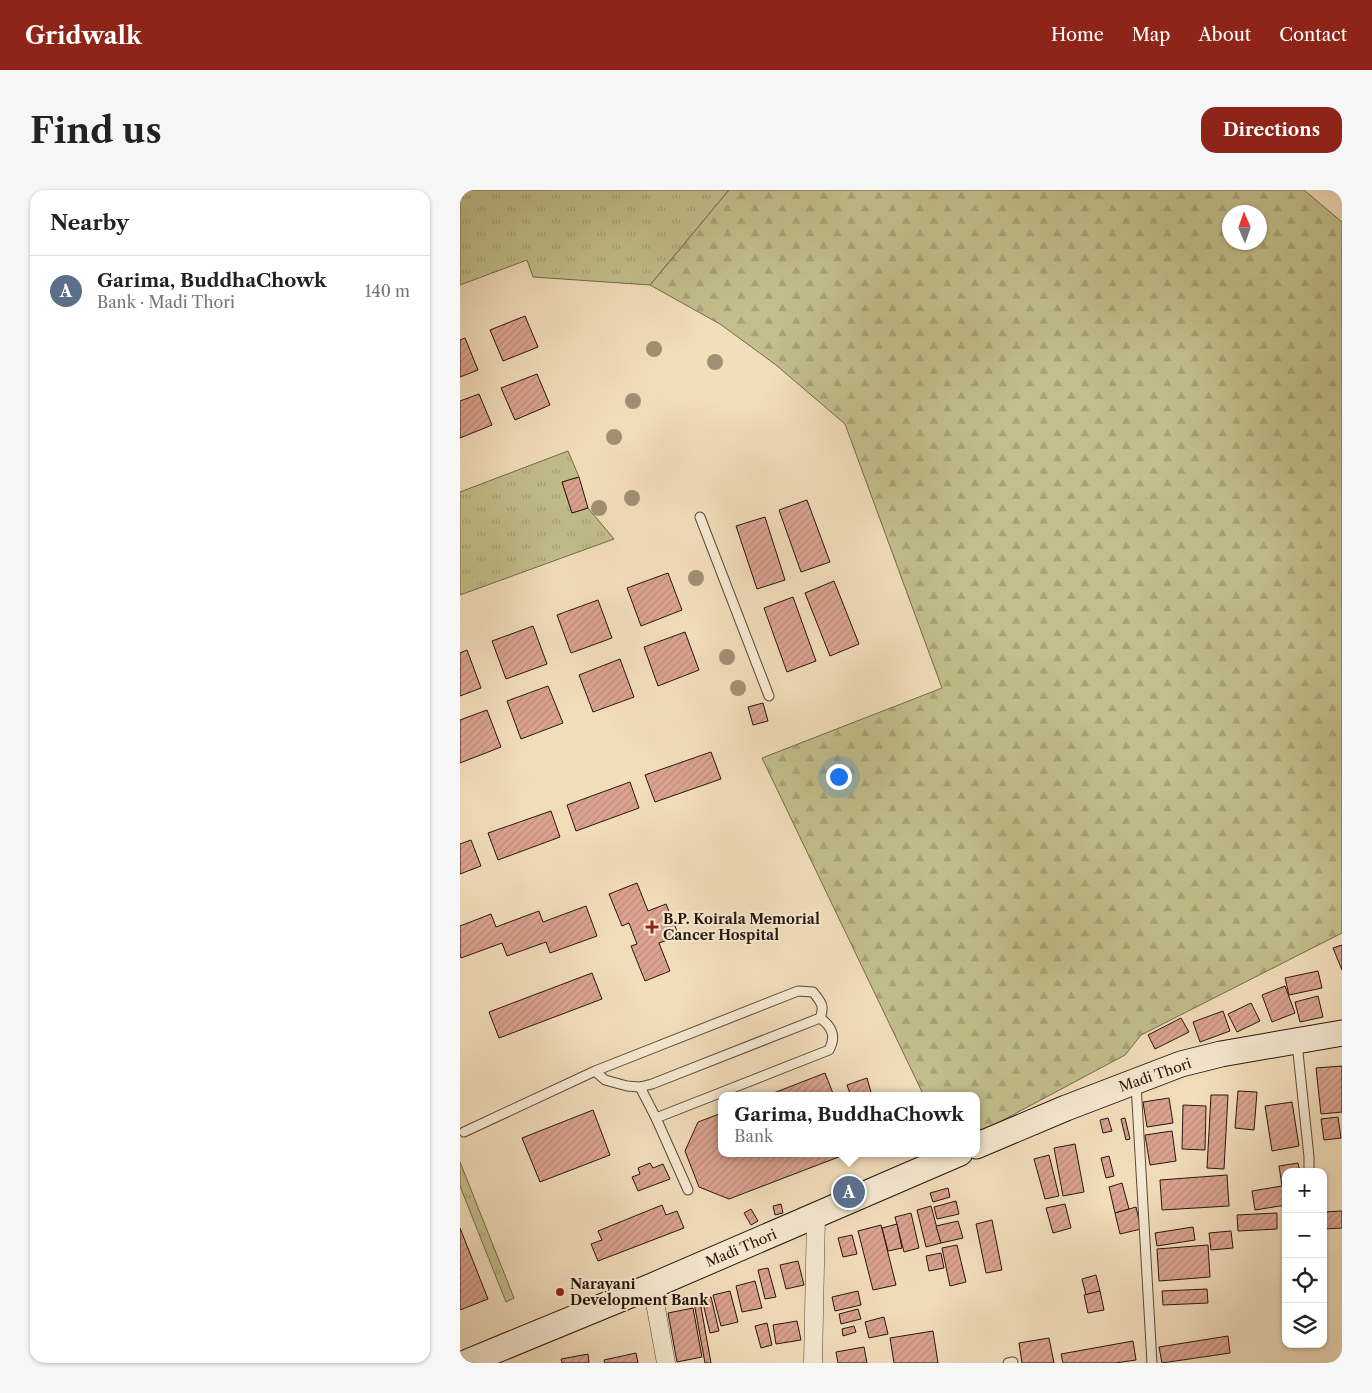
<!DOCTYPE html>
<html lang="en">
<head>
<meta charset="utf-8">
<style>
  :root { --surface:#fff; --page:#f6f6f6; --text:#222; --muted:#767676; --line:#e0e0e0; --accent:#8f2418 }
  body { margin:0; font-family:"Libre Caslon Text",serif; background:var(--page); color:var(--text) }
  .controls { position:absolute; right:15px; bottom:15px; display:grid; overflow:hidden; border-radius:10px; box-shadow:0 1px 4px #0004 }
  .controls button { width:45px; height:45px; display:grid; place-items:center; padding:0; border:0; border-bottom:1px solid var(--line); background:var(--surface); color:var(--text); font:25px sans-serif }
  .compass { position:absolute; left:762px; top:15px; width:45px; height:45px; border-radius:50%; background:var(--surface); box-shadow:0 1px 4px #0004; rotate:358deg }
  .you { position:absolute; left:378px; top:586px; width:18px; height:18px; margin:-12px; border:4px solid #fff; border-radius:50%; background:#1a73e8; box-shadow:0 0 0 8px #1a73e833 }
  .badge { display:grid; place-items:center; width:32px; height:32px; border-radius:50%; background:var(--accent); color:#fff; font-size:16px; font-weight:700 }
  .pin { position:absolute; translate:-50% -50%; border:2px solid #fff; box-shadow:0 1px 5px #0006 }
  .popup { position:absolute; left:258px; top:902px; width:262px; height:65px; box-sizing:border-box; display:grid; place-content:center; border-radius:10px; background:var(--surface); filter:drop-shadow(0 1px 4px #0005); font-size:16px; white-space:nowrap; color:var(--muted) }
  .popup b { font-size:19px; color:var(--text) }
  .popup::after { content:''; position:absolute; left:50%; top:100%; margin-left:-10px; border:10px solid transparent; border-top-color:var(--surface) }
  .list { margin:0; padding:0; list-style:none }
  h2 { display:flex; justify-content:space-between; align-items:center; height:65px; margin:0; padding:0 20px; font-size:21px }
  h2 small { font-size:16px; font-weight:400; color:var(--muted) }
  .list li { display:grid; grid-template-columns:32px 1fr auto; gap:15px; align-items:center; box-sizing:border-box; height:70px; padding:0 20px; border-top:1px solid var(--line) }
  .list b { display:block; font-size:19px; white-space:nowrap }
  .list p { margin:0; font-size:16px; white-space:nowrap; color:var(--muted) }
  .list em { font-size:16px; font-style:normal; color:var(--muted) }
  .icon { flex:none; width:28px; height:28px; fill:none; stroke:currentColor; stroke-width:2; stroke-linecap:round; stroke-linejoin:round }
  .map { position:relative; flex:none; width:882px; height:1173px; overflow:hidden; border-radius:15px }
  header { display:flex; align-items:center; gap:30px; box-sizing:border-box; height:70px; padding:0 25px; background:var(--accent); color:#fff }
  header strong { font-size:24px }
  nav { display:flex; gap:28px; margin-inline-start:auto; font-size:18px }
  .intro { display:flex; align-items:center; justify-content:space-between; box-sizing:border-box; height:120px; padding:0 30px }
  h1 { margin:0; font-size:35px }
  .button { padding:12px 22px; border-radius:15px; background:var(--accent); color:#fff; font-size:18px; font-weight:700 }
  main { display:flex; gap:30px; padding:0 30px }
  aside { flex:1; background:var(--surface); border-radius:15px; box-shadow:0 1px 4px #0004 }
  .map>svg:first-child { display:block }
</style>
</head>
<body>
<header>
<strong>Gridwalk</strong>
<nav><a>Home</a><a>Map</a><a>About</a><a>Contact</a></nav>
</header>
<div class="intro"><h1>Find us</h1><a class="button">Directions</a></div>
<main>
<aside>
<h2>Nearby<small></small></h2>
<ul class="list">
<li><span class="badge" style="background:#5c6f8a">A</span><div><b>Garima, BuddhaChowk</b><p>Bank · Madi Thori</p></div><em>140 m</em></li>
</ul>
</aside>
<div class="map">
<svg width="882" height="1173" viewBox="0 0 882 1173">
  <defs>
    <pattern id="grass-tufts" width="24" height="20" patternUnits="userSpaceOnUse" patternTransform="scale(1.25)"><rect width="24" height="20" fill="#c2bf8c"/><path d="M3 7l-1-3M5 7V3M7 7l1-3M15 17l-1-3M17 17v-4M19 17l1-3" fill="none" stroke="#a7a378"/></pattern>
    <pattern id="forest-firs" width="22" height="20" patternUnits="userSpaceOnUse" patternTransform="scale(1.25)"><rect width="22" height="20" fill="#c2bf8c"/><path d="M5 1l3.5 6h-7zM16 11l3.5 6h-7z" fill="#a7a378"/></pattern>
    <pattern id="building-hatch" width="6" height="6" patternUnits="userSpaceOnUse" patternTransform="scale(1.25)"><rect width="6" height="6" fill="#dca490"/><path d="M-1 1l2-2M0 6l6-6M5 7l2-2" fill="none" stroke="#bd8c7b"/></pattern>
  </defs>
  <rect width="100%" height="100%" fill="#f3debc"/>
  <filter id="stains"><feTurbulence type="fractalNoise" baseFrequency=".004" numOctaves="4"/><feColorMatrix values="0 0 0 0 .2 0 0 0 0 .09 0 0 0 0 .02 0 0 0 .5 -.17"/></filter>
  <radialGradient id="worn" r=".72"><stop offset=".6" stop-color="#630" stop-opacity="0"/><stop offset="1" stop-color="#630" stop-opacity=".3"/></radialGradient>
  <g fill="url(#grass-tufts)" stroke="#756a4c">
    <path d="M0 0H269L190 95 73 87 67 70 0 95Z"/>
    <path d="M108 261 119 287 102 292 112 323 128 318 154 349 0 405V302Z"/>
    <path d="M0 972 54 1108 46 1112 0 996Z"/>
  </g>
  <path fill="url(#forest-firs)" stroke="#756a4c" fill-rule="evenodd" d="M269 0H844L882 32V743L681 845 665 865 517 944 516 906H464L302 568 482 498 385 234 316 175 260 134 190 95ZM769 22H799V52H769Z"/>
  <g fill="url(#building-hatch)" stroke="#28160d">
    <path d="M65 126 78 157 43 171 30 140Z"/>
    <path d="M5 148 18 180 0 187V150Z"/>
    <path d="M77 184 90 215 55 230 41 198Z"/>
    <path d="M19 204 32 235 0 248V211Z"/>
    <path d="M119 287 128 318 112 323 102 292Z"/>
    <path d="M347 310 370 372 341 382 319 320Z"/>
    <path d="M305 327 325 390 297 399 276 336Z"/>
    <path d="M208 383 222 420 181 436 167 398Z"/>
    <path d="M374 391 399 454 370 466 345 403Z"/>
    <path d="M333 407 356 471 327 482 304 418Z"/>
    <path d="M138 410 152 448 111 463 97 425Z"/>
    <path d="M73 436 87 474 46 489 32 451Z"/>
    <path d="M225 442 239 480 198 496 184 457Z"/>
    <path d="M7 460 21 498 0 506V463Z"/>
    <path d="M160 469 174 507 133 522 119 485Z"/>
    <path d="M88 496 103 533 61 549 47 511Z"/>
    <path d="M303 513 308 531 293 535 288 517Z"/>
    <path d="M27 520 41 557 0 573V530Z"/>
    <path d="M251 562 261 589 195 612 185 585Z"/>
    <path d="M170 592 179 618 116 641 107 615Z"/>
    <path d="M91 621 100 647 38 670 28 643Z"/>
    <path d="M11 650 21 676 0 684V654Z"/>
    <path d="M177 693 188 721 206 714 219 746 199 753 210 781 185 791 171 756 177 754 169 733 162 736 149 704Z"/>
    <path d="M126 716 137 746 90 763 86 752 47 766 42 753 1 768 0 764V736L31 724 36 737 79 721 83 732Z"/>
    <path d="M882 755V780L873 758Z"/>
    <path d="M858 781 862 798 829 805 825 788Z"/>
    <path d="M132 783 142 809 39 848 29 822Z"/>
    <path d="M825 796 835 823 812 832 802 805Z"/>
    <path d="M858 806 863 827 840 832 835 812Z"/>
    <path d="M791 813 800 831 777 842 768 824Z"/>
    <path d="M763 821 770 841 740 852 733 832Z"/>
    <path d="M721 828 729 842 695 859 688 845Z"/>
    <path d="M882 876V922L861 924 856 878Z"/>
    <path d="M365 883 374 906H306Z"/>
    <path d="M407 888 412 906H391L387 895Z"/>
    <path d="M778 901 797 902 794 940 775 938Z"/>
    <path d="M751 905H768L764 979 747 978Z"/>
    <path d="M709 908 713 933 687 937 683 912Z"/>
    <path d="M832 912 839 956 812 961 805 916Z"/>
    <path d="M723 915 746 916 745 960 722 959Z"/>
    <path d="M133 920 150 965 80 992 62 948Z"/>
    <path d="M262 923V963H389L269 1009 239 997 225 961 238 932Z"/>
    <path d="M878 927 881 948 864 950 861 929Z"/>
    <path d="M648 928 652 941 643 943 640 930Z"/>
    <path d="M665 928 670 949 666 950 661 929Z"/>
    <path d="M712 941 716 971 690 975 685 945Z"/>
    <path d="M615 954 624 1002 603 1006 594 958Z"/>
    <path d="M589 965 599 1006 585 1009 574 969Z"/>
    <path d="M649 966 654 986 646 988 641 968Z"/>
    <path d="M190 973 193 978 203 974 210 989 178 1001 172 987 180 984 178 978Z"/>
    <path d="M838 973 840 982H826V1015L795 1020 792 1001 822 996 819 976Z"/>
    <path d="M767 985 769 1016 702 1020 700 990Z"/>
    <path d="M662 993 669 1019 655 1023 649 997Z"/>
    <path d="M488 998 490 1007 473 1012 470 1003Z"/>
    <path d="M496 1011 499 1024 477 1029 474 1017Z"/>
    <path d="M321 1014 323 1023 315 1025 313 1016Z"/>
    <path d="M605 1014 611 1038 593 1043 586 1018Z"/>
    <path d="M202 1015 206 1025 217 1021 224 1038 138 1071 131 1054 142 1050 138 1041Z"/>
    <path d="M471 1016 481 1053 466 1057 457 1020Z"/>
    <path d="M676 1017 681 1039 660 1044 655 1023Z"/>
    <path d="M291 1019 298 1031 291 1035 284 1023Z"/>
    <path d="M882 1021V1038L863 1039V1022Z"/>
    <path d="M451 1023 459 1058 444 1062 435 1027Z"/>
    <path d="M817 1023V1039L778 1041 777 1025Z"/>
    <path d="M532 1030 542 1080 526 1083 516 1034Z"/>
    <path d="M498 1031 503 1048 481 1053 476 1036Z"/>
    <path d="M437 1034 442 1058 428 1061 422 1038Z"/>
    <path d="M421 1035 436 1095 413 1100 398 1041Z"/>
    <path d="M733 1037 735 1050 697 1056 695 1043Z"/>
    <path d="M0 1038 28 1109 0 1120Z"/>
    <path d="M771 1041 773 1058 751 1060 749 1043Z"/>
    <path d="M392 1045 397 1064 383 1067 378 1048Z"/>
    <path d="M497 1055 506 1092 490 1096 482 1058Z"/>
    <path d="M748 1055 750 1087 699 1091 697 1059Z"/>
    <path d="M481 1063 484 1078 469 1081 466 1066Z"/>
    <path d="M338 1071 344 1095 326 1099 320 1075Z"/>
    <path d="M308 1078 316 1107 305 1109 298 1080Z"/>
    <path d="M636 1085 640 1101 626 1105 622 1089Z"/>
    <path d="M295 1091 302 1118 282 1122 276 1096Z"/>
    <path d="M747 1099 748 1113 703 1115 702 1101Z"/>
    <path d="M270 1101 278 1132 261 1136 253 1105Z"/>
    <path d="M398 1101 401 1115 375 1121 372 1107Z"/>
    <path d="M640 1101 644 1120 628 1123 624 1105Z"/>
    <path d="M239 1106 251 1173H245L233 1107Z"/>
    <path d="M251 1107 259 1141 250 1143 242 1109Z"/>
    <path d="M233 1118 242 1167 217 1172 208 1123Z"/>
    <path d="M398 1119 401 1129 381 1134 379 1124Z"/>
    <path d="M424 1127 428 1144 409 1148 405 1132Z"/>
    <path d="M337 1131 341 1150 316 1154 313 1135Z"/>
    <path d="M307 1133 312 1155 301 1158 295 1136Z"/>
    <path d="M394 1136 396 1142 383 1146 382 1139Z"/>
    <path d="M473 1141 478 1173H434L430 1148Z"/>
    <path d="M768 1146 770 1163 702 1173 699 1157Z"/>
    <path d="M589 1148 594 1173H562L559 1153Z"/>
    <path d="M673 1151 676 1170 655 1173H603L601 1164Z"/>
    <path d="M404 1157 407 1173H378L376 1162Z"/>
    <path d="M176 1163 178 1173H145L144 1170Z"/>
    <path d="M128 1164 129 1173H102L101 1169Z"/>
  </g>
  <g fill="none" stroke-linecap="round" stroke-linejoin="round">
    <g stroke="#5b4839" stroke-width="11">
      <g id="service">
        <path d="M240 327 309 506"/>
        <path d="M837 853 849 967V982"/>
        <path d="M676 894 692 1173"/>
        <path d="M180 897 196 928 228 1000"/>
        <path d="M196 928 369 860C376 847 373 837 360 828"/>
        <path d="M4 942 135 881 338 801 353 802C361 812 365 816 360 828L192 894 180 897 167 896 145 890 135 881"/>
        <path d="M548 1173 553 1172"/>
      </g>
    </g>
    <g stroke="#5b4839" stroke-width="19">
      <g id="minor">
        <path d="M192 1096 206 1173"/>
        <path d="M353 1173 356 1026"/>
      </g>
    </g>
    <g stroke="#28160d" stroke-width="27">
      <g id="secondary">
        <path d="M516 956 606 918 721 874 761 864 882 843"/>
        <path d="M5 1173 192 1096 500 963"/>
      </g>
    </g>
    <use href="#service" stroke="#f7ead3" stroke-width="9"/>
    <use href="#minor" stroke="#f7ead3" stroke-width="18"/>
    <use href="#secondary" stroke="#f7ead3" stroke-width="25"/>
  </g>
  <g fill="#a19074">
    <circle cx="194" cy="159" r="8"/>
    <circle cx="255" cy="172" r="8"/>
    <circle cx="173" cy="211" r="8"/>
    <circle cx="154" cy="247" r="8"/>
    <circle cx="172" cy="308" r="8"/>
    <circle cx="139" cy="318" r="8"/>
    <circle cx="236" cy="388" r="8"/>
    <circle cx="267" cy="467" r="8"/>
    <circle cx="278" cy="498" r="8"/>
  </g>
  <g fill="#8f2418" stroke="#f7ead3" stroke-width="2">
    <path d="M189.5 729.5h5v5h5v5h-5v5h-5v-5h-5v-5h5z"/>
    <circle cx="100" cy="1102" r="5"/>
  </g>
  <g text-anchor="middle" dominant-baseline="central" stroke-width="4" stroke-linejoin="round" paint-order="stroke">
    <g font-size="14" font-weight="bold" fill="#28160d" stroke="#f7ead3" text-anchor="start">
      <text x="203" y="729">B.P. Koirala Memorial<tspan x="203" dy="16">Cancer Hospital</tspan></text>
      <text x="110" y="1094">Narayani<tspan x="110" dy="16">Development Bank</tspan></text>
    </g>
    <g font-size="14" fill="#28160d" stroke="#f7ead3">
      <text transform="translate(695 885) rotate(-19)">Madi Thori</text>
      <text transform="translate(281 1058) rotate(-23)">Madi Thori</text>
    </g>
  </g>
  <rect width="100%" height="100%" filter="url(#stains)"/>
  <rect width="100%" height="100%" fill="url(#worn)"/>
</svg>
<div class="controls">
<button>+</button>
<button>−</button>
<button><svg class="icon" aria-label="locate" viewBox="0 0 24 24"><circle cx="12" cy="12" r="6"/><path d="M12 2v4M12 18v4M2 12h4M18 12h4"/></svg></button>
<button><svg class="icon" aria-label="layers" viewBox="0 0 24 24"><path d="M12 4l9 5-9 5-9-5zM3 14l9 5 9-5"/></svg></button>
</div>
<svg class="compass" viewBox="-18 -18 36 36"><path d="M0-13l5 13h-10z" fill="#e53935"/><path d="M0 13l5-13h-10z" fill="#767676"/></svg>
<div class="you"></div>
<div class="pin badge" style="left:389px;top:1002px;background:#5c6f8a">A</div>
<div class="popup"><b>Garima, BuddhaChowk</b>Bank</div>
</div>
</main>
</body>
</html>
